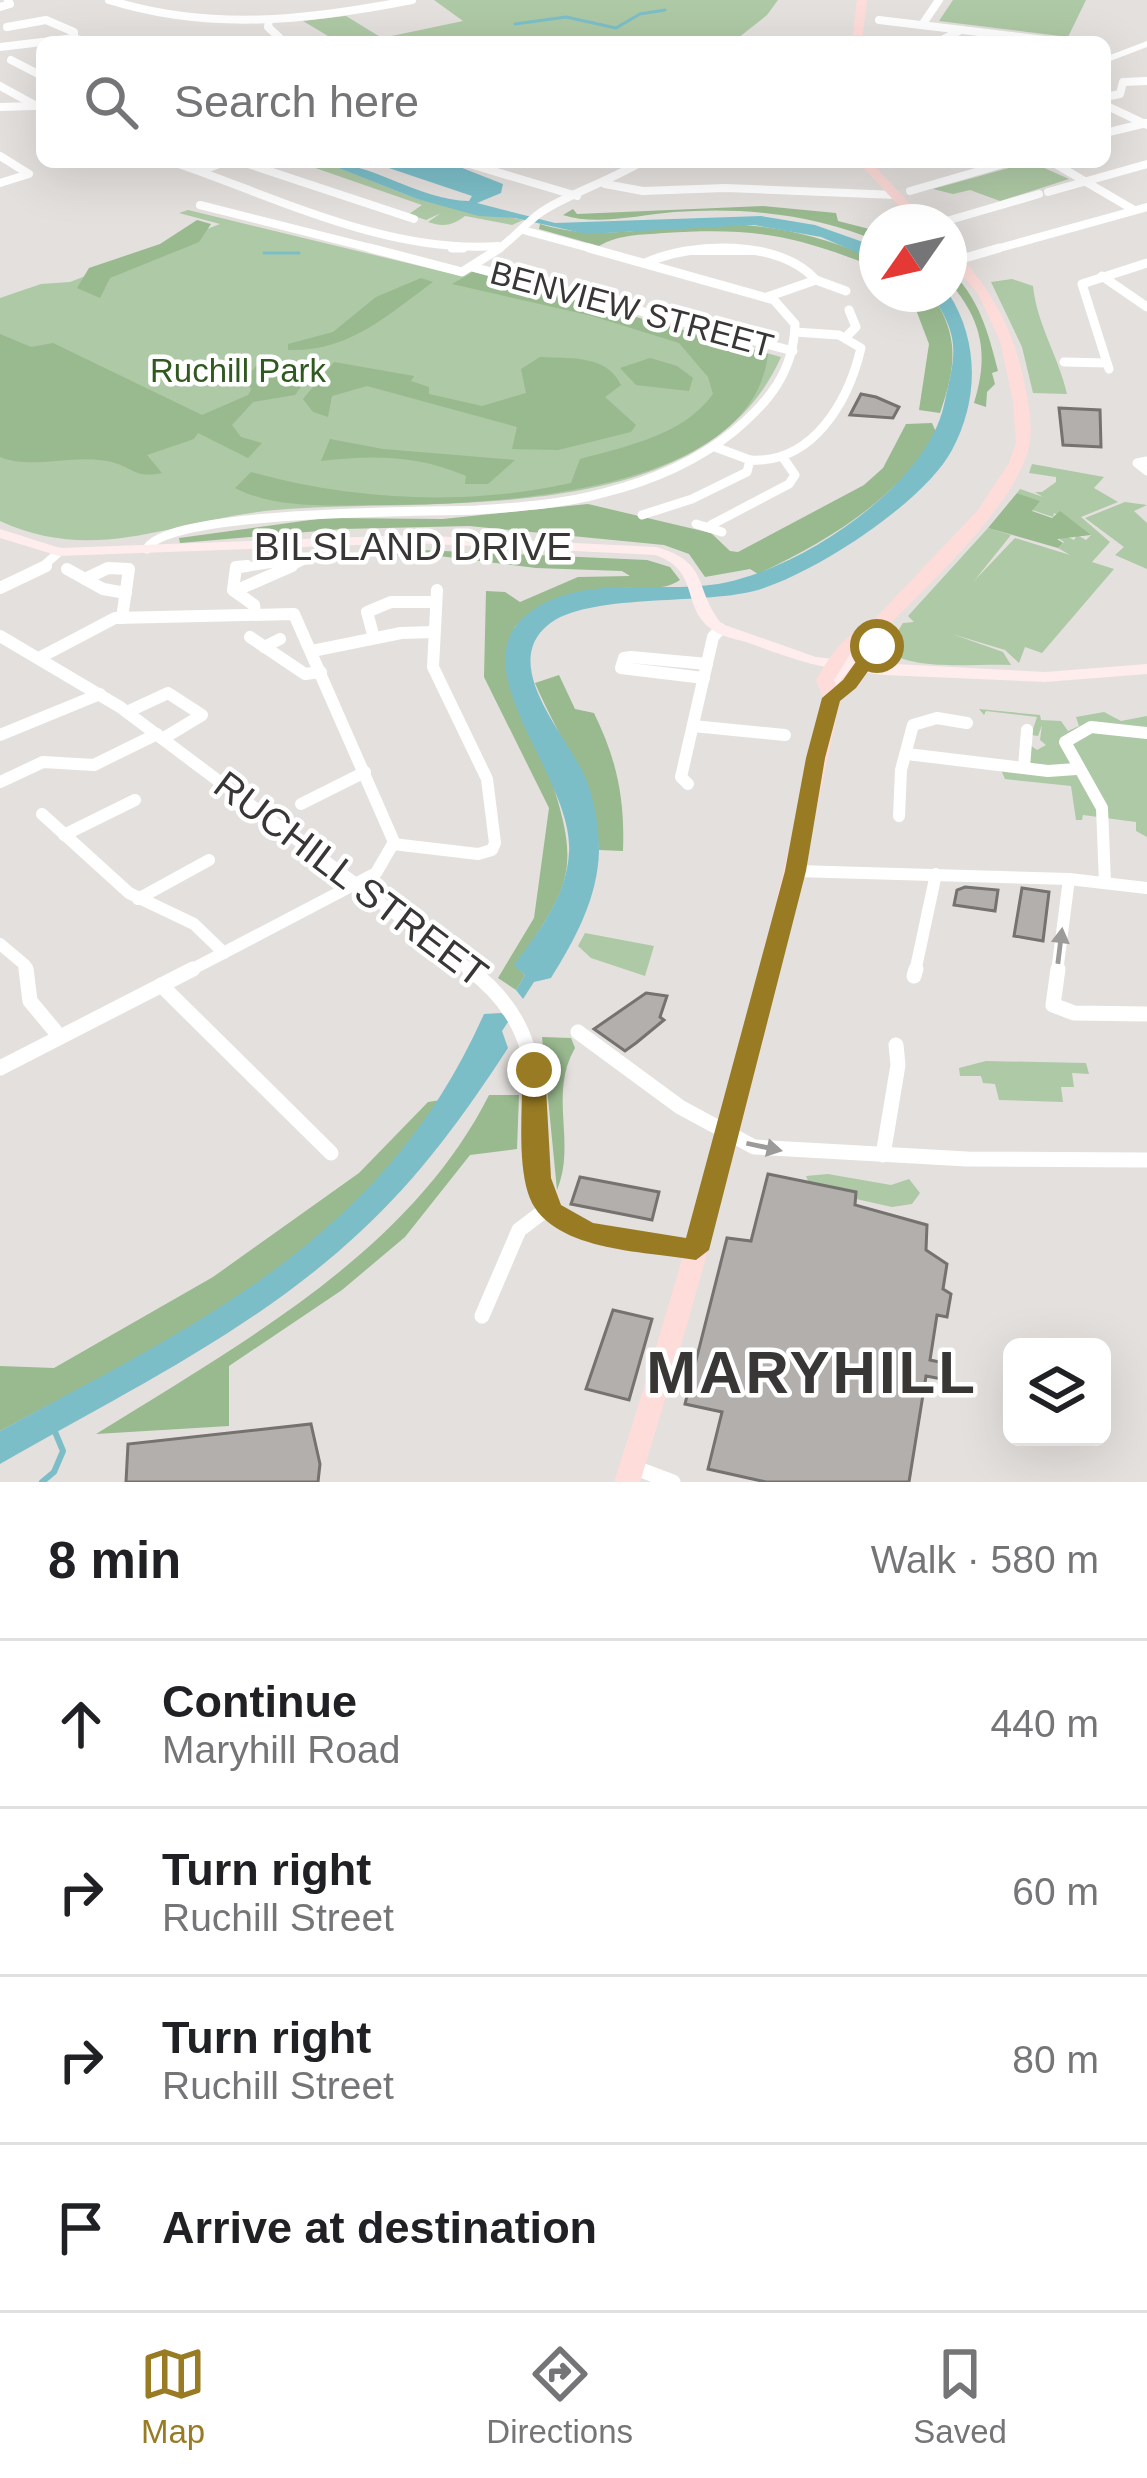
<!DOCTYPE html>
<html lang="en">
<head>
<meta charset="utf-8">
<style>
  :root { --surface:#fff; --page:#f2f2f2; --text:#202124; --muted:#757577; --line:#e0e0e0; --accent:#987b23 }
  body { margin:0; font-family:Helvetica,sans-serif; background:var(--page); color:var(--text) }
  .controls { position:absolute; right:36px; bottom:36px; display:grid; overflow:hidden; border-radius:18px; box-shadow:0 12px 48px #0002 }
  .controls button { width:108px; height:108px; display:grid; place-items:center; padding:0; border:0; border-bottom:3px solid var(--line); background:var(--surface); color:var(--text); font:60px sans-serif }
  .compass { position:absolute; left:859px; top:204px; width:108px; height:108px; border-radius:50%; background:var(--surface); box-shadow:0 12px 48px #0002; rotate:236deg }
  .stop { position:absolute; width:36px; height:36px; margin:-27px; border:9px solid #987b23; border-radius:50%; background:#fff }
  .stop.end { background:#987b23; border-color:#fff; box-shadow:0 3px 12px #0008 }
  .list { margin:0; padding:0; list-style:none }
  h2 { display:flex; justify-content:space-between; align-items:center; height:156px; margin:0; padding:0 48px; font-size:51px }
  h2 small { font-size:39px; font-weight:400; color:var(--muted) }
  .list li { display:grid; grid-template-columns:78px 1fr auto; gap:36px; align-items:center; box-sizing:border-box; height:168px; padding:0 48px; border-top:3px solid var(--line) }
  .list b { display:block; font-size:45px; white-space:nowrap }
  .list p { margin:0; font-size:39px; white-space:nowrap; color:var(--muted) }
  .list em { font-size:39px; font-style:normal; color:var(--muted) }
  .icon { flex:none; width:66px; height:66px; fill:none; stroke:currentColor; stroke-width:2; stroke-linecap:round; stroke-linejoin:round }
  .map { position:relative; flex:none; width:1147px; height:1482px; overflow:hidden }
  .search { position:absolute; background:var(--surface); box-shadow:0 12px 48px #0002; left:36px; right:36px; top:36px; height:132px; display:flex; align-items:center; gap:30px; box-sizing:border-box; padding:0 42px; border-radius:18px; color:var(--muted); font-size:45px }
  .sheet { height:828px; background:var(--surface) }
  nav { display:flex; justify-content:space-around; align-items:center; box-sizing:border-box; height:168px; border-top:3px solid var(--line); background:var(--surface); font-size:33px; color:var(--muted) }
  nav a { display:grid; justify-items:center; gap:6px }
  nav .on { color:var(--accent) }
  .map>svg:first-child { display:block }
</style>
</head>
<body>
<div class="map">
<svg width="1147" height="1482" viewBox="0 0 1147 1482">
  <rect width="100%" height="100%" fill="#e4e0de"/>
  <g fill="#aec9a5">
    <path d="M434 0H778L767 15 733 42H338L303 21 346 16 382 38 463 21Z"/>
    <path d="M953 0H1086L1068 37 939 21Z"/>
    <path d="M298 162H323L417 199 523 220 512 225 465 216C452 226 443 227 428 222L441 213 426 220 409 214 422 205Z"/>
    <path d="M1031 162 1069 179 1000 201 970 190 953 194 933 189Z"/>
    <path d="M188 210 461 276 471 271 781 357C703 533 430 496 275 510 174 519 98 566 0 521V298L41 284 70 282 220 224 179 213Z"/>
    <path d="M1012 279 1033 286C1037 325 1058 355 1067 394L1033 393 1022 347 991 282Z"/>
    <path d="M1032 464 1104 477 1094 488 1118 502 1081 517 1110 542 1092 562 1114 569 1042 653 1025 647 1019 663 1005 650 952 634 1003 652 1011 665C975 663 913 672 886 650L903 623 914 622 908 616 988 528 1011 535 974 581 1015 538 1070 555 1058 548 1064 542 1058 538 1064 535 1074 540 1077 535 1086 540 1091 535 1054 513 1053 517 1032 510 1039 501 1017 493 1020 489 1043 497 1035 492H1042L1056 482V477L1029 473Z"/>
    <path d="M1125 502 1147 505 1134 511 1147 523V569L1115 555 1124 547 1085 518Z"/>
    <path d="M979 709 1040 715 1041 720 1061 721 1068 731 1079 726 1076 717 1104 712 1121 721 1147 716V837L1136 831V822L1083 815 1082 820H1076L1071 786 1005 779 1001 770 1020 773 1033 765 1028 761 1030 745 1037 750 1046 745 1040 740 1042 725 1038 736 1031 735 1037 717 986 711 984 715Z"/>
    <path d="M585 933 654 946 645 976 591 958 578 946Z"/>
    <path d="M986 1061 1086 1063 1089 1074 1072 1073 1074 1087H1061L1063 1102 999 1100 995 1084 983 1083 981 1076H960L959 1068Z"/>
    <path d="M828 1174 891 1185 909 1179 920 1193 912 1204 892 1207 856 1199 855 1192 809 1183 806 1176Z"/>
  </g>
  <g fill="#99b98f">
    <path d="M763 206 836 213 838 221 877 231V241C813 214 744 207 674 212 639 215 596 226 563 215L573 209 577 214Z"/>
    <path d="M197 220 211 224 199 242 110 278 100 298 77 288 89 268 160 244Z"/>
    <path d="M540 224C600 243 657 225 718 224 771 224 817 235 866 255L877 261V268C795 235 753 227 664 233 640 235 620 234 599 246L539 229Z"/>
    <path d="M949 269C979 298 988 331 998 371L992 373 995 384 987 392 986 407 974 403C985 368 986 336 965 303 957 289 949 286 949 269Z"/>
    <path d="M473 272 768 354C752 495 487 505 379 505 332 505 278 510 235 488L251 472C355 501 467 506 571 483L580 459C627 446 684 435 713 394L708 377 679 343 592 316 452 284Z"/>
    <path d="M421 278 433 282C386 316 349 352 288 350V344L333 332 376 297Z"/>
    <path d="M910 294 932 295C960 337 956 367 940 413L919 410 929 344Z"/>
    <path d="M0 334 31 347 53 343 202 415 248 395 251 390 246 377 237 375 253 370 261 359 308 377 295 395 253 402 232 425 241 437 262 443 248 458 198 433 194 439 147 455 162 473C133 479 133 466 107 461 71 454 33 470 0 457Z"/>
    <path d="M540 357C571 359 606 354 621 385L605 397 636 425 631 432 558 450 512 449 517 427 367 386 332 396 328 417 313 412 303 399 334 362 414 376 411 381 429 387V394L482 406 526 393 521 369Z"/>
    <path d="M650 358 677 366 693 378 689 391 636 385 620 368Z"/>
    <path d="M932 423 936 432C900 499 824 543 758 574L750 569 705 577 689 554 664 545 469 526 342 529 180 543 179 538 325 518 443 519 588 504 711 533 730 551 738 552 864 485 883 468 906 424Z"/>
    <path d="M330 439 383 449 515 460 488 484H465L466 476C417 455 373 455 321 461Z"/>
    <path d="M1017 493 1040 501 1032 511 1052 518 1060 511 1091 535 1057 539 1063 543 1058 548 988 528Z"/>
    <path d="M378 548 647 560 670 567 680 580C662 592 644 586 623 588 587 593 539 600 514 628 525 673 532 721 547 766 579 864 577 880 515 965L525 975 516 990 498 978 534 918 549 808 484 677 486 591 505 592 520 602 578 577 630 576 622 571 536 568 415 553 380 557Z"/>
    <path d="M559 675 575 709 594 713C617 760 625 799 623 851L599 850C594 785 560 741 535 683Z"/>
    <path d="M542 1037 571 1038 575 1048C548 1094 577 1144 557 1190Z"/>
    <path d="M489 1095H519L517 1149 470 1155 405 1237 342 1290 229 1366V1426L96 1434C240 1344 410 1252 489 1095Z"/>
    <path d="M441 1100C413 1138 386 1174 352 1207 253 1304 120 1366 0 1431V1366L54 1368 213 1277 359 1173 428 1102Z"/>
  </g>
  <g fill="#7cbec8">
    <path d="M323 162C372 162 418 200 469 201L472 196 371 162H447L503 184 501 193 477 203 555 223 761 216 815 225 877 247V261L821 237 754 225 586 234 515 218 479 216 417 199Z"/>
    <path d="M931 294H949C979 341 979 400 952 450 924 503 811 576 754 591 700 605 586 593 548 625 498 666 569 737 586 779 595 801 599 828 599 851 598 897 575 940 551 978L534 982 523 999 516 990 525 975 514 965C539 931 567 896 569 852 574 779 462 672 524 617 575 572 656 594 718 584 798 571 926 487 944 405 955 355 962 339 931 294Z"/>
    <path d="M501 1013 510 1019 502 1031 508 1048C465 1114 419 1178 360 1232 257 1329 122 1394 0 1464V1431C203 1321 385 1237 484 1014Z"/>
  </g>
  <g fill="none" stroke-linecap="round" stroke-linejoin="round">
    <g stroke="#7cbec8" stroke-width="3">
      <path d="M515 24 566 17 616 28 640 14 665 10"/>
      <path d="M264 253H299"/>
    </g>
    <path stroke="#7cbec8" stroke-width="6" d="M42 1482 54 1472 63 1451 53 1427"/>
  </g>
  <g fill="#b2afad" stroke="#757270" stroke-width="3">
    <path d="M861 394 876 397 899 407 893 418 850 415Z"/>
    <path d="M1059 408 1100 410 1101 447 1063 445Z"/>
    <path d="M965 887 998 890 995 911 954 905 957 890Z"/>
    <path d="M1022 888 1049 892 1043 941 1014 936Z"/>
    <path d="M646 993 667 996 660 1017 664 1020 636 1043 625 1051 594 1029Z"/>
    <path d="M768 1174 856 1192 855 1205 927 1225 926 1250 947 1264 943 1289 951 1294 947 1317 937 1315 930 1360 944 1363 942 1379 926 1376 909 1482H766L708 1469 722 1412 685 1404 727 1238 751 1241Z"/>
    <path d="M580 1177 659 1192 652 1220 571 1204Z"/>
    <path d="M613 1310 652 1319 629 1400 586 1389Z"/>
    <path d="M311 1424 320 1464 318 1482H126L128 1444Z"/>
  </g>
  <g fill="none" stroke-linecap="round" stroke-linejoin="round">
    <g stroke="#fff" stroke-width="8">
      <path d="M109 0C211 32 309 20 412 0"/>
      <path d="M0 7 10 4 8 0"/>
      <path d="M269 20 268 27 284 42"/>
      <path d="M879 20 1061 42"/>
      <path d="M922 25 939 0"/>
      <path d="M7 27 46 20 74 32V38"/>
      <path d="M43 42 74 38 87 42"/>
      <path d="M938 42 961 30"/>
      <path d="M0 47 42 42"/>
      <path d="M11 60 42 76"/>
      <path d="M0 86 42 109"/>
      <path d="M1105 97 1120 94 1123 82 1147 81"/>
      <path d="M1105 105 1147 125"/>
      <path d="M0 107 34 106"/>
      <path d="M1105 133 1146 123"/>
      <path d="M0 156 29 174 0 183"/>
      <path d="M173 162C276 197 387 254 498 246"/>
      <path d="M242 162 414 219"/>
      <path d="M463 162 577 196"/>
      <path d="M805 162 841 164"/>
      <path d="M1052 162 1134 210"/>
      <path d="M201 171 224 162"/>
      <path d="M605 184 643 191 725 188 896 195"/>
      <path d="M910 191 1010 162"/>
      <path d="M1048 192 1147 164"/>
      <path d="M200 205 382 251"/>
      <path d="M943 222 1039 194"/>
      <path d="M523 230 600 251"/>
      <path d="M495 251C514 240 528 219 546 209 576 191 609 181 641 162"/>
      <path d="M684 251H750"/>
      <path d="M989 251 1147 207"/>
    </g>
    <g stroke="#fff" stroke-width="9">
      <path d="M370 248 462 272 500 248"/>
      <path d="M452 248H463"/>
      <path d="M958 260 999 248"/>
      <path d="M645 263C693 242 778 239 816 280"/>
      <path d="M472 267 793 351"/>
      <path d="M1102 276 1147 307"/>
      <path d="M816 280 846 291"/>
      <path d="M767 297 816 280"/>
      <path d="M846 337 856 327 849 310"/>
      <path d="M1064 362 1107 363"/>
      <path d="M1109 369 1082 284 1147 263"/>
      <path d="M750 460C812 464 848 403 861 348L839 335 795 332"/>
      <path d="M1147 461 1137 463 1147 471"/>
      <path d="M642 515 692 499 747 472 750 460 715 447"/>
      <path d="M696 524 722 532"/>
      <path d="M711 525 789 484 795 475 784 459"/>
      <path d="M147 549C164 510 427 512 477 510 519 507 563 504 603 493 651 481 696 462 734 431 769 402 794 371 795 324L774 300 589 248"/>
      <path d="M40 569 59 552"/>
      <path d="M106 569H124"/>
      <path d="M236 569 273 563 285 568"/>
      <path d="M285 569 309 558"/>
    </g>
    <g stroke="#fff" stroke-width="12">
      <path d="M247 566 236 567 233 590 254 605 255 613"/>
      <path d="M280 566 285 568"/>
      <path d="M67 569 103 589 126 593"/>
      <path d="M85 579 108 568 129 569 122 618"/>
      <path d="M0 588 46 566"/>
      <path d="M235 591 292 566"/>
      <path d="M0 636 120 707 473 972"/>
      <path d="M250 637 305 674 321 672"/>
      <path d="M374 638 367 612 391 602H436"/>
      <path d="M264 647 280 639"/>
      <path d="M312 651 401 633 434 632"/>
      <path d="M39 658 115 618 294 614 394 842 376 873 187 972"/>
      <path d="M704 678 621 668 624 658 631 657 707 664"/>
      <path d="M127 712 168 693 202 715 164 738"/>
      <path d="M693 726 785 735"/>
      <path d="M0 735 100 694"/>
      <path d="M907 754 1048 771 1076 769"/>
      <path d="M1024 767 1027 730"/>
      <path d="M0 782 43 762 94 765 157 734"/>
      <path d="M688 784 681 777 713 637 720 629"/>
      <path d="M301 804 365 772"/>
      <path d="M42 814 129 893 194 924 224 953"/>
      <path d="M899 816 901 770 913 725 937 718 967 723"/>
      <path d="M64 835 135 800"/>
      <path d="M393 844 478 854 492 850 495 843 487 779 433 667 437 590"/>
      <path d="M796 871 1069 879 1147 888"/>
      <path d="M1105 883 1102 808 1065 742 1091 727 1147 733"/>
      <path d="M138 899 209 860"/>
      <path d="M0 944 25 965 26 972"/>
      <path d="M915 972 936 874"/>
      <path d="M1057 972 1069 879"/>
    </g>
    <g stroke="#fff" stroke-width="15">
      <path d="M26 969 30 1001 60 1037"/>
      <path d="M469 969C549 1028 533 1097 539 1187 564 1245 641 1241 696 1250"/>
      <path d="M1058 969 1053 1005 1074 1013 1147 1014"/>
      <path d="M914 976 916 969"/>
      <path d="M161 985 331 1153"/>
      <path d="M578 1032 680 1107 754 1147 967 1159 1147 1160"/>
      <path d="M0 1068 193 969"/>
      <path d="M883 1155 898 1065 896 1045"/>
      <path d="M482 1316 519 1230 548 1208"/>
      <path d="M633 1467 673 1482"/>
    </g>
    <path fill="#fff" fill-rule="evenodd" d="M1147 41V47L1105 63V57Z"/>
    <path fill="#feedec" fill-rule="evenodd" d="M0 529 60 548 412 535 656 547C711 562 693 589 722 624L816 657 843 660 871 625 876 623 884 628 857 662 1045 672 1147 664V674L1045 682 884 675 853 671 840 698 832 703 824 698 838 669C806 665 777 653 746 642 735 639 719 636 710 628 681 605 700 570 655 555L412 543 59 556 0 538Z"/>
    <g fill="#fedcd9" fill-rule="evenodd">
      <path d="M857 0H867L862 42H852Z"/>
      <path d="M858 162H871L927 222H914Z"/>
      <path d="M949 247 953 248C989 286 1012 326 1023 376 1027 397 1033 420 1030 441 1022 501 927 585 885 629L890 641 856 688 840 700C785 963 720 1225 640 1482H614C697 1225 765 962 823 698L816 680C830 656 843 635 870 624L978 510 1009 463 1016 442 1013 402 1000 341 978 294 949 259ZM871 636 873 641 836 686 834 680 852 651Z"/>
    </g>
  </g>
  <defs><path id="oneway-solid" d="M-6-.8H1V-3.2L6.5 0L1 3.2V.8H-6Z" transform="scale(3)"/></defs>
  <g fill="#9c9b9a">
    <use href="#oneway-solid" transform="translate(1060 946) rotate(-83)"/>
    <use href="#oneway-solid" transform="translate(764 1147) rotate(12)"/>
  </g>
  <path fill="#987b23" d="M870 642 886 646 856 688 840 701 825 758 806 871 709 1250 696 1260C646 1251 546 1252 528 1193 517 1157 523 1107 522 1070L534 1061 545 1070 551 1178 561 1205 593 1223 686 1238 785 871 806 758 822 698 843 680Z"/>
  <g text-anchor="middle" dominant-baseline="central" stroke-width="9" stroke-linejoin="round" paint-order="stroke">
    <g font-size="33" fill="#393736" stroke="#fff">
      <text transform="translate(632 309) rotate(15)">BENVIEW STREET</text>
    </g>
    <g font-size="33" fill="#305920" stroke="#fff">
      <text x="238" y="370">Ruchill Park</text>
    </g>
    <g font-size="39" fill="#393736" stroke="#fff">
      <text x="413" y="546">BILSLAND DRIVE</text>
      <text transform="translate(351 879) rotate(37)">RUCHILL STREET</text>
    </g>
    <g font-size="60" font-weight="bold" letter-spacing="3" fill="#393736" stroke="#fff">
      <text x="812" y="1372">MARYHILL</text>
    </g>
  </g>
</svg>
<div class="controls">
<button><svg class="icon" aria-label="layers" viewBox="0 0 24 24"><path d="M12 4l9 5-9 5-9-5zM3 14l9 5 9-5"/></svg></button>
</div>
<svg class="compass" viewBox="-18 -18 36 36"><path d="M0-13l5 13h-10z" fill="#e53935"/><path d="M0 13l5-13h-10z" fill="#757577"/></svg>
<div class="stop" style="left:877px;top:646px"></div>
<div class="stop end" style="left:534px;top:1070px"></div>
<div class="search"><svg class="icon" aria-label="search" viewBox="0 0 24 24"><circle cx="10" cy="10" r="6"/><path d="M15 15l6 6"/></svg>Search here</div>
</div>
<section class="sheet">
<h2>8 min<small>Walk · 580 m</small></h2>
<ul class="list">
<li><svg class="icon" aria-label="ahead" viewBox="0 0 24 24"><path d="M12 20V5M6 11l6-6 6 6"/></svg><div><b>Continue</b><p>Maryhill Road</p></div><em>440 m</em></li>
<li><svg class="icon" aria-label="right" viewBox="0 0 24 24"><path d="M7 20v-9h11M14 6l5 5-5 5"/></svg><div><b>Turn right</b><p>Ruchill Street</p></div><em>60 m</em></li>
<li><svg class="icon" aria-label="right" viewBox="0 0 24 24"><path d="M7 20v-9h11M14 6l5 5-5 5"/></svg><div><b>Turn right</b><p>Ruchill Street</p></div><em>80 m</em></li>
<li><svg class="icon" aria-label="arrive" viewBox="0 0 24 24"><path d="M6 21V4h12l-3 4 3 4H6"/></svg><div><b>Arrive at destination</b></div></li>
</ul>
</section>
<nav>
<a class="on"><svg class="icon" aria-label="map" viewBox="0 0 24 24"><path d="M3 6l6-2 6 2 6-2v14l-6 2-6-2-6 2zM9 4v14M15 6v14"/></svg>Map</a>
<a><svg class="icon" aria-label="directions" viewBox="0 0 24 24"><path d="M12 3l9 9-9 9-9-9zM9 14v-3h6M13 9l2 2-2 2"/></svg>Directions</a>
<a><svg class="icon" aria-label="saved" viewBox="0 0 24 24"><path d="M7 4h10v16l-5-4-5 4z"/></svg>Saved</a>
</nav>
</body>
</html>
